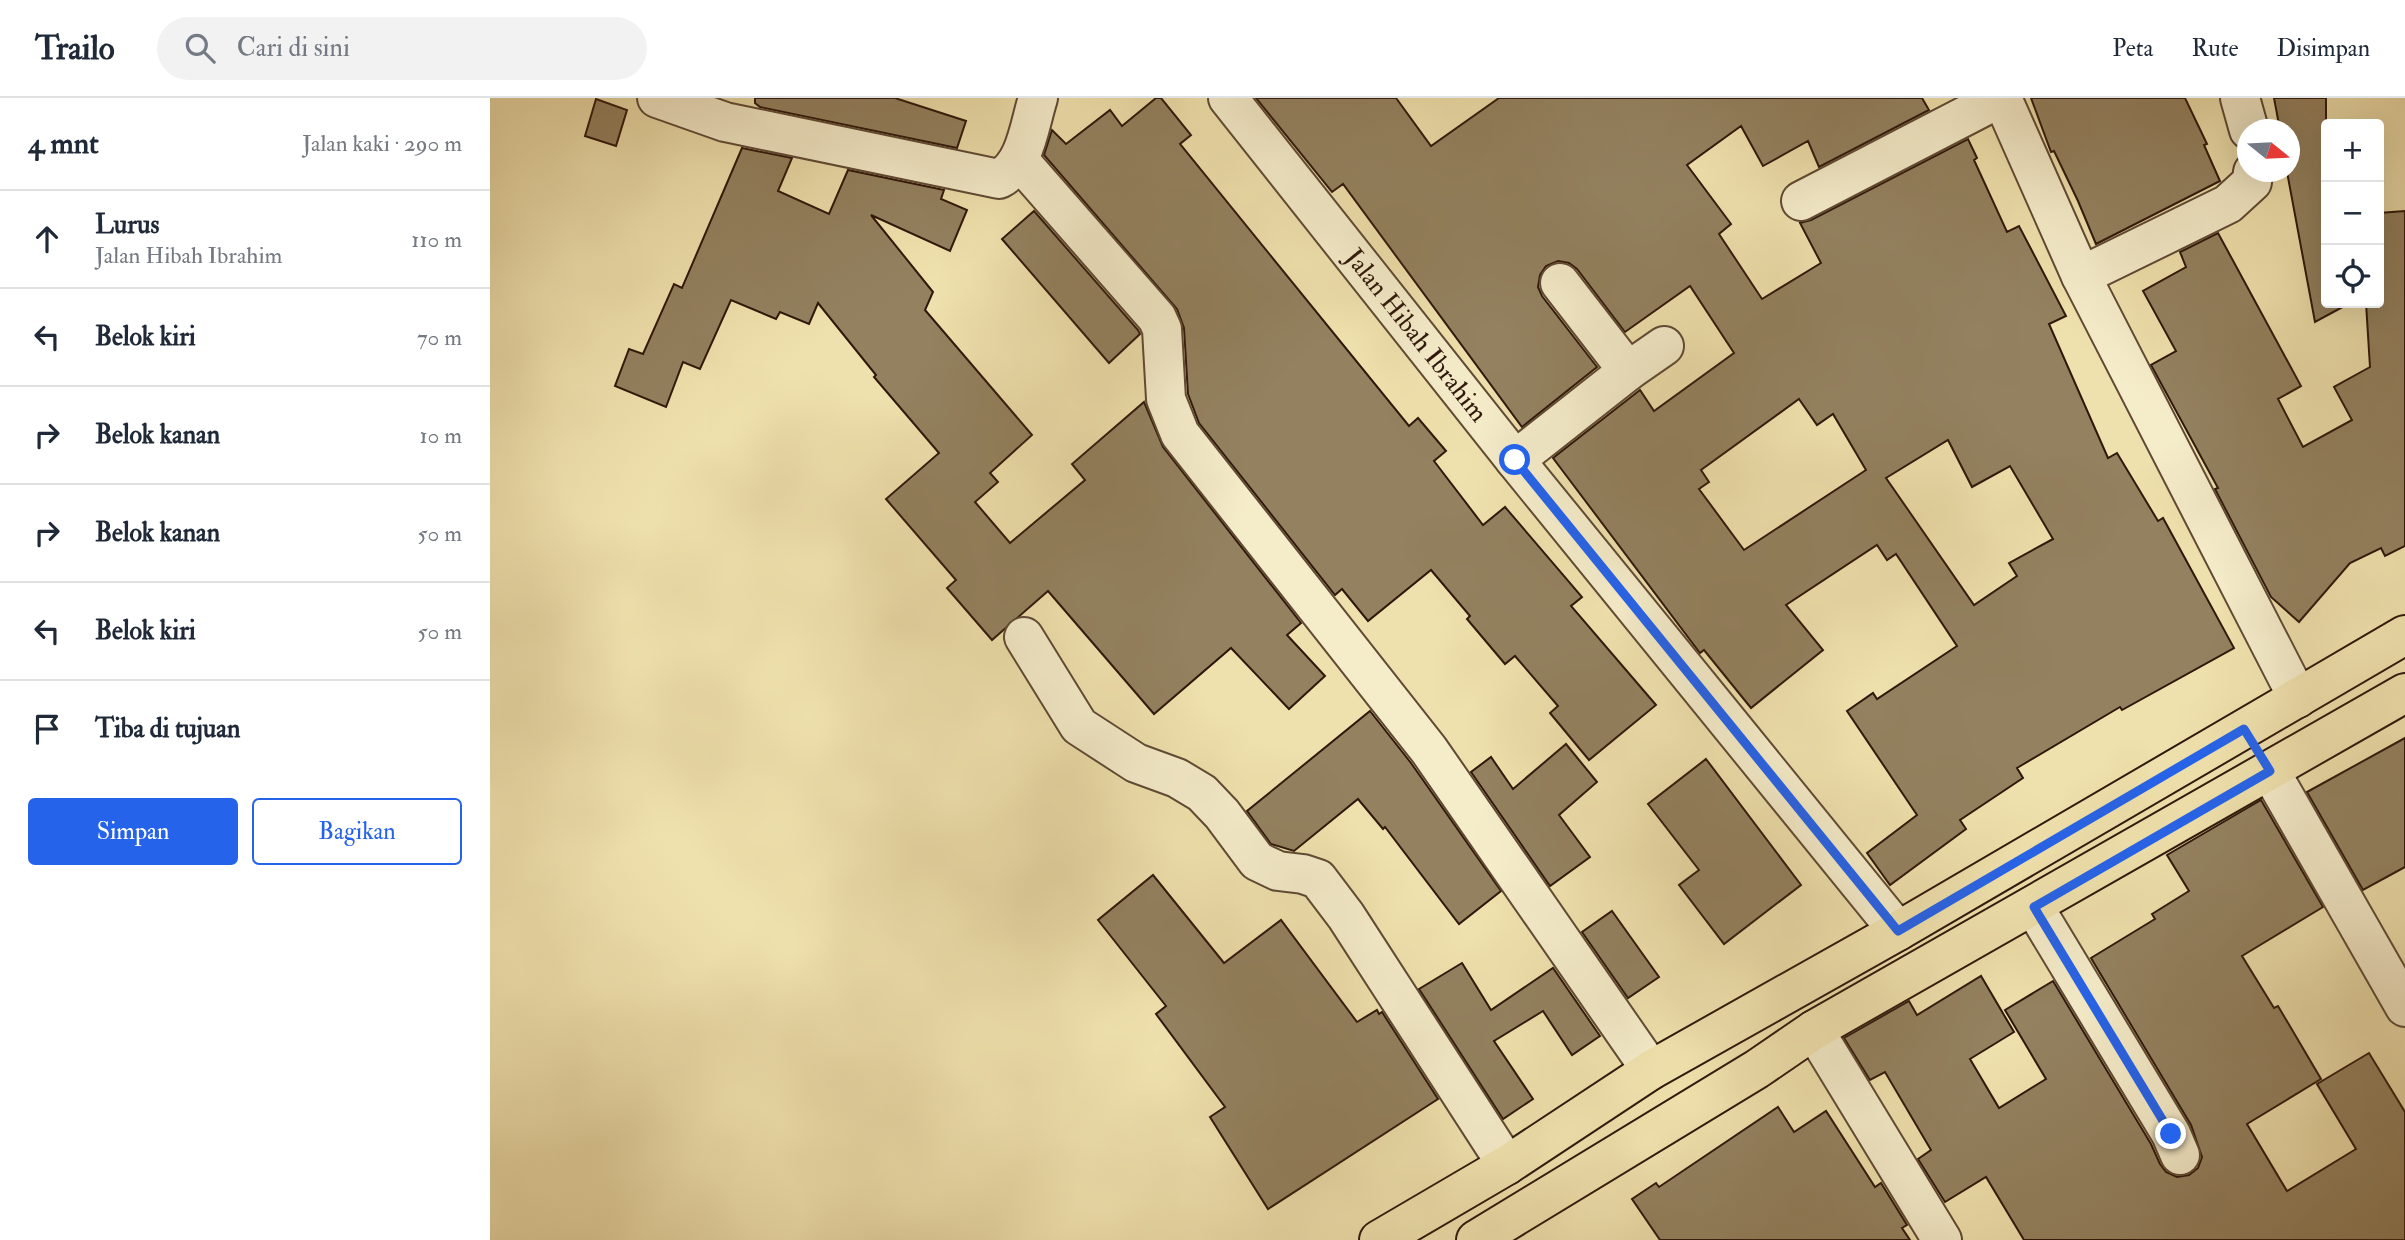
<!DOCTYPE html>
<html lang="id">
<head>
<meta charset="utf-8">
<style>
  :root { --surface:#fff; --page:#f2f2f3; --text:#1f2937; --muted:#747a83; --line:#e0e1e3; --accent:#2563eb }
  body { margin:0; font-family:"IM FELL Double Pica",serif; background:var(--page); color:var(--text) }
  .controls { position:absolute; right:21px; top:21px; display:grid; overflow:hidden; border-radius:7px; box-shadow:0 7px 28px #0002 }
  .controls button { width:63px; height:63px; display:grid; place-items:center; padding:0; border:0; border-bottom:2px solid var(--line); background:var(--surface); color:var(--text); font:35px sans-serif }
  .compass { position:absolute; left:1747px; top:21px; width:63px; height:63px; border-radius:50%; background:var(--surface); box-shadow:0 7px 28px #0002; rotate:108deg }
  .stop { position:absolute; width:21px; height:21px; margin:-16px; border:5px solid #2563eb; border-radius:50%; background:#fff }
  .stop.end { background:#2563eb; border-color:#fff; box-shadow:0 2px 7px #0008 }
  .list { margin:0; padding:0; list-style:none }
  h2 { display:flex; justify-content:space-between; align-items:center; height:91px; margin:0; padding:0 28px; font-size:30px }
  h2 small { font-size:23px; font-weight:400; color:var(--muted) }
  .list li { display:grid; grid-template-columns:46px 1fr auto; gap:21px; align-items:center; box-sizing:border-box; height:98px; padding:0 28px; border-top:2px solid var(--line) }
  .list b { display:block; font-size:26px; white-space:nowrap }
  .list p { margin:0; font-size:23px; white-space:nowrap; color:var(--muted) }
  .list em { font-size:23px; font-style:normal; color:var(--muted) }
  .actions { display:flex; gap:14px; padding:21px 28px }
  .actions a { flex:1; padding:16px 0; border:2px solid var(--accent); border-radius:7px; text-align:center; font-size:24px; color:var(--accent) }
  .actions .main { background:var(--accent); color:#fff }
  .icon { flex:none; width:38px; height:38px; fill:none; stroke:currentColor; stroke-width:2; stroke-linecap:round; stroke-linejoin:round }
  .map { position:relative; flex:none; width:1915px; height:1142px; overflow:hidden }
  header { display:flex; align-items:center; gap:42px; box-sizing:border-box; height:98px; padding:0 35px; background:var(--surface); border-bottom:2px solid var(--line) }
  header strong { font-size:33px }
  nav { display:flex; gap:38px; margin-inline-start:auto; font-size:24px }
  .search { width:490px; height:63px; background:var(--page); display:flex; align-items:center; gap:18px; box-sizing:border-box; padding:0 24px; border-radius:38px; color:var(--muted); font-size:26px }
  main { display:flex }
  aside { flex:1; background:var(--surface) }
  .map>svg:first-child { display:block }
</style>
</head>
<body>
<header>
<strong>Trailo</strong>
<div class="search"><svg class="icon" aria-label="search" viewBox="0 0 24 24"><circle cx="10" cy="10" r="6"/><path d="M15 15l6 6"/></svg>Cari di sini</div>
<nav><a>Peta</a><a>Rute</a><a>Disimpan</a></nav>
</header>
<main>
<aside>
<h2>4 mnt<small>Jalan kaki · 290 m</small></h2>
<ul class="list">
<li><svg class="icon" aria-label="ahead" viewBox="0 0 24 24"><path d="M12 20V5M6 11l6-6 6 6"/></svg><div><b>Lurus</b><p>Jalan Hibah Ibrahim</p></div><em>110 m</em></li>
<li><svg class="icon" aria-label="left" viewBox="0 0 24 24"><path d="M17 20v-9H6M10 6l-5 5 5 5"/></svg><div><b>Belok kiri</b></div><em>70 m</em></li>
<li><svg class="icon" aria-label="right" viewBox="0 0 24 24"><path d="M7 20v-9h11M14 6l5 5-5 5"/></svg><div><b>Belok kanan</b></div><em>10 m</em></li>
<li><svg class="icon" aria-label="right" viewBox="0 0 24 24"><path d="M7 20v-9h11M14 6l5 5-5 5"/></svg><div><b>Belok kanan</b></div><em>50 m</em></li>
<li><svg class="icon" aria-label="left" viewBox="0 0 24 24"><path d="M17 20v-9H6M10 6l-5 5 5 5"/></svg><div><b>Belok kiri</b></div><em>50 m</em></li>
<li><svg class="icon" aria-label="arrive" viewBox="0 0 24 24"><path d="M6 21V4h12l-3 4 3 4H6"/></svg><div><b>Tiba di tujuan</b></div></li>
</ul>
<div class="actions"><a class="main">Simpan</a><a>Bagikan</a></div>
</aside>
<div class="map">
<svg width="1915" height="1142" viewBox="0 0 1915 1142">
  <rect width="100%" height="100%" fill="#efe1ad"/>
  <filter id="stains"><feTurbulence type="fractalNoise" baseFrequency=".00286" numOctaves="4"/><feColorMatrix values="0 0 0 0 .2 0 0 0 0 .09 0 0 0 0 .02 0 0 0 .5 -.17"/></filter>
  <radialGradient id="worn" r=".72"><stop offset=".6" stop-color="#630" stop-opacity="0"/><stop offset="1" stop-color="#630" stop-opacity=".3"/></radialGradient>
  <g fill="#93815f" stroke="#2f180b" stroke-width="2" fill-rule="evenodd">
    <path d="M265 0H405L476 23 467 50 270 9 265 5Z"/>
    <path d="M666 0H671L701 37 690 46 919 328 928 320 956 353 944 363 993 427 1015 409 1092 499 1081 508 1166 607 1099 662 1060 615 1068 608 1025 558 1015 566 977 521 980 518 941 472 878 523 852 491 845 497 709 325 698 296 694 230 687 211 554 57 562 32 576 46 620 12 632 28Z"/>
    <path d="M766 0H906L941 48 1009 0H1432L1439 12 1329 69 1318 43 1273 68 1251 28 1197 67 1241 126 1229 136 1272 201 1331 165 1310 125 1321 122 1478 41 1487 60 1484 62 1517 134 1529 128 1576 218 1559 226 1618 360 1627 355 1668 423 1673 420 1744 550 1632 612 1630 609 1527 670 1533 680 1470 722 1476 731 1400 787 1377 755 1427 717 1357 613 1383 595 1387 601 1467 548 1406 456 1397 462 1387 447 1296 507 1333 552 1261 610 1214 552 1210 555 1063 360 1150 292 1164 313 1244 255 1200 188 1135 234 1087 171 1079 165 1068 163 1056 168 1050 177 1048 189 1052 198 1107 269 1032 329 853 86 842 94ZM1309 301 1327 327 1343 316 1376 372 1254 452 1209 391 1219 384 1211 372ZM1458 342 1482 389 1520 368 1563 441 1519 465 1527 478 1484 507 1396 380Z"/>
    <path d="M1541 0H1695L1717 46 1714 47 1730 83 1606 146 1588 103 1564 53 1561 54Z"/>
    <path d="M1784 0H1836V205H1860L1825 224 1797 74 1800 32H1790Z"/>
    <path d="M106 1 137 12 126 48 95 38Z"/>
    <path d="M252 50 302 60 288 93 339 116 358 72 454 92 451 101 477 112 460 153 381 117 443 194 435 212 542 337 500 375 508 384 485 404 520 445 595 382 582 366 654 304 673 349 811 525 797 537 835 578 799 611 741 550 664 616 558 493 502 542 457 490 466 482 396 401 449 355 384 279 386 277 328 205 319 226 290 214 286 221 241 202 210 271 193 264 176 309 125 288 139 251 153 256 184 186 192 190Z"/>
    <path d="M544 113 648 232 650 236 619 265 512 141Z"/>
    <path d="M1915 113V448L1895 458 1891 450 1860 465 1809 524 1781 499 1725 391 1728 390 1661 267 1686 253 1653 193 1696 169 1690 154 1728 135 1811 288 1788 301 1813 349 1862 322 1844 289 1880 269 1876 205H1889V115Z"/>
    <path d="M880 613 921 665 1011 793 969 826 895 729 893 731 868 701 804 753 781 746 757 713Z"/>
    <path d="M1915 640V769L1873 792 1817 694Z"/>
    <path d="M1076 646 1107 684 1069 717 1100 759 1060 788 981 674 1001 659 1023 691Z"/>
    <path d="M1216 661 1311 787 1234 846 1189 787 1209 772 1158 706Z"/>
    <path d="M1771 702 1833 809 1752 858 1784 910 1788 908 1831 981 1757 1026 1797 1093 1866 1051 1827 986 1879 955 1915 1014V1142H1534L1496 1079 1455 1104 1428 1061 1441 1052 1395 974 1380 982 1354 940 1419 903 1427 917 1491 878 1524 934 1480 961 1509 1010 1556 981 1515 912 1563 883 1661 1046 1670 1066 1676 1074 1687 1079 1699 1077 1708 1070 1712 1059 1701 1027 1601 860 1665 821 1662 816 1699 793 1677 757Z"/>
    <path d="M663 777 734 865 791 822 867 924 887 912 889 916 892 914 948 1001 778 1111 720 1019 735 1009 666 916 676 908 608 822Z"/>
    <path d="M1122 813 1169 879 1138 900 1092 834Z"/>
    <path d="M972 865 1001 912 1063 870 1110 938 1082 957 1053 913 1004 943 1043 1001 1013 1021 929 891Z"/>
    <path d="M1288 1009 1304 1034 1336 1013 1385 1089 1391 1085 1417 1127 1412 1130 1420 1142H1170L1142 1101 1166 1085 1169 1089Z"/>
  </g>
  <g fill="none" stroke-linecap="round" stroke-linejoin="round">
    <g stroke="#5f4a34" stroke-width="42">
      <g id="minor">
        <path d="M167 0 235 24 509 81C536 67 539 28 548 0"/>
        <path d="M1512 0 1591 178 1808 600"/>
        <path d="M1750 0 1759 32"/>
        <path d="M529 62 667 220 672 231 676 301 690 336 939 652 1161 972"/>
        <path d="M1311 103 1510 0"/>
        <path d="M1591 178 1738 106 1762 84 1763 74"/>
        <path d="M1070 185 1138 273"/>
        <path d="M1025 362 1138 273 1174 248"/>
        <path d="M534 539 589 628 646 665 687 680 712 695 732 716 767 763 788 773 813 776 828 781 856 818 1017 1067"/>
        <path d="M1780 673 1915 909"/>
        <path d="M1544 809 1681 1036 1690 1057"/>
        <path d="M1324 932 1452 1142"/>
      </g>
    </g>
    <g stroke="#5f4a34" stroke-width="42">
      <g id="tertiary">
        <path id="s1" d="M738 0 1025 362 1408 833"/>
      </g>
    </g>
    <g stroke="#2f180b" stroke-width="42">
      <g id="primary">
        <path d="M889 1142 1017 1067 1161 972 1408 833 1915 537"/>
        <path d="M986 1142 1267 971 1324 932 1915 595"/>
      </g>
    </g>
    <use href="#minor" stroke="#f5ecca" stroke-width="38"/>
    <use href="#tertiary" stroke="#f5ecca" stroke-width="38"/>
    <use href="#primary" stroke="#efe1ad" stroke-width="38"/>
  </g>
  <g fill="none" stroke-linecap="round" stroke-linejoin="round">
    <path stroke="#2563eb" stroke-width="9" d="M1025 362 1408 833 1754 631 1780 673 1544 809 1681 1036"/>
  </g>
  <g text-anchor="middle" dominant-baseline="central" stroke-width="5" stroke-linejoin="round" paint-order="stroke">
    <g font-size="26" fill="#2f180b" stroke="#f5ecca">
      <text stroke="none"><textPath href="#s1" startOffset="303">Jalan Hibah Ibrahim</textPath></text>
    </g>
  </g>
  <rect width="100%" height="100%" filter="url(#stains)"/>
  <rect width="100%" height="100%" fill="url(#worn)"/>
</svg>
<div class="controls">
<button>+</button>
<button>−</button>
<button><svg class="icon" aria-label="locate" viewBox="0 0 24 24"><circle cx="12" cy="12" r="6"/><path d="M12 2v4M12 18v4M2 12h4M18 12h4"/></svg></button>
</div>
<svg class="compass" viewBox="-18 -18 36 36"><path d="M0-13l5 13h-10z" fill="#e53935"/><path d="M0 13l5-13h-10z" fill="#747a83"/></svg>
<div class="stop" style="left:1025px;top:362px"></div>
<div class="stop end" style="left:1681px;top:1036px"></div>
</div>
</main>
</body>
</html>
